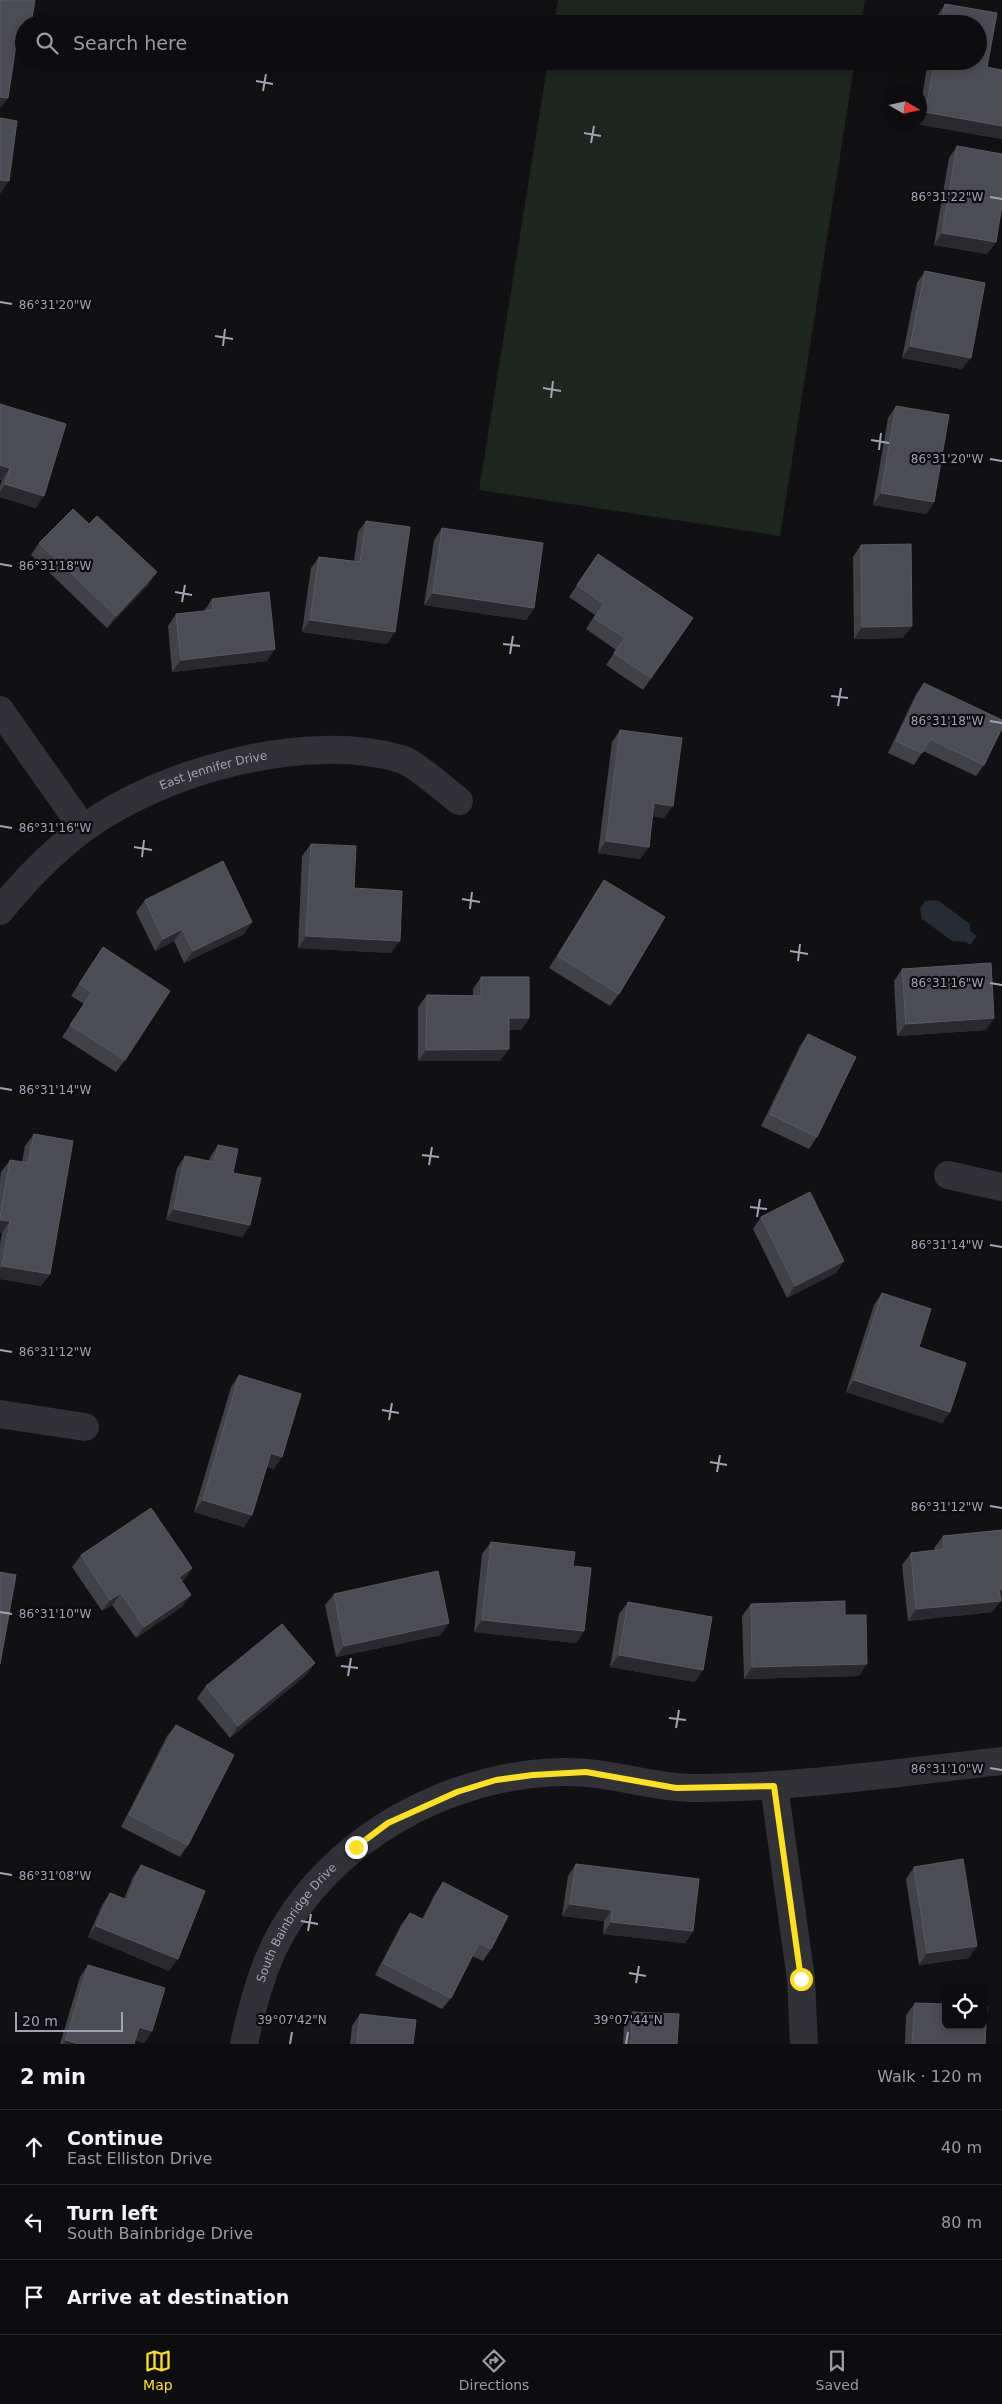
<!DOCTYPE html>
<html lang="en">
<head>
<meta charset="utf-8">
<style>
  :root { --surface:#0d0c0e; --page:#1b1a1c; --text:#f1f3f6; --muted:#9a9b9e; --line:#2d2c2e; --accent:#fbe11f }
  body { margin:0; font-family:"DejaVu Sans",sans-serif; background:var(--page); color:var(--text) }
  .controls { position:absolute; right:15px; bottom:15px; display:grid; overflow:hidden; border-radius:8px; box-shadow:0 2px 12px #0003 }
  .controls button { width:45px; height:45px; display:grid; place-items:center; padding:0; border:0; border-bottom:1px solid var(--line); background:var(--surface); color:var(--text); font:25px sans-serif }
  .compass { position:absolute; left:882px; top:85px; width:45px; height:45px; border-radius:50%; background:var(--surface); box-shadow:0 2px 12px #0003; rotate:99deg }
  .scale { position:absolute; left:15px; bottom:12px; width:108px; box-sizing:border-box; padding-left:5px; border:2px solid #a1a3b4; border-top:0; font-size:14px; line-height:18px; white-space:nowrap; color:#a1a3b4; -webkit-text-stroke:4px #0c0b0d; paint-order:stroke }
  .stop { position:absolute; width:15px; height:15px; margin:-11px; border:4px solid #fbe11f; border-radius:50%; background:#fff }
  .stop.end { background:#fbe11f; border-color:#fff; box-shadow:0 1px 5px #0008 }
  .list { margin:0; padding:0; list-style:none }
  h2 { display:flex; justify-content:space-between; align-items:center; height:65px; margin:0; padding:0 20px; font-size:21px }
  h2 small { font-size:16px; font-weight:400; color:var(--muted) }
  .list li { display:grid; grid-template-columns:32px 1fr auto; gap:15px; align-items:center; box-sizing:border-box; height:75px; padding:0 20px; border-top:1px solid var(--line) }
  .list b { display:block; font-size:19px; white-space:nowrap }
  .list p { margin:0; font-size:16px; white-space:nowrap; color:var(--muted) }
  .list em { font-size:16px; font-style:normal; color:var(--muted) }
  .icon { flex:none; width:28px; height:28px; fill:none; stroke:currentColor; stroke-width:2; stroke-linecap:round; stroke-linejoin:round }
  .map { position:relative; flex:none; width:1002px; height:2044px; overflow:hidden }
  .search { position:absolute; background:var(--surface); box-shadow:0 2px 12px #0003; left:15px; right:15px; top:15px; height:55px; display:flex; align-items:center; gap:12px; box-sizing:border-box; padding:0 18px; border-radius:28px; color:var(--muted); font-size:19px }
  .sheet { height:290px; background:var(--surface) }
  nav { display:flex; justify-content:space-around; align-items:center; box-sizing:border-box; height:70px; border-top:1px solid var(--line); background:var(--surface); font-size:14px; color:var(--muted) }
  nav a { display:grid; justify-items:center; gap:2px }
  nav .on { color:var(--accent) }
  .map>svg:first-child { display:block }
</style>
</head>
<body>
<div class="map">
<svg width="1002" height="2044" viewBox="0 0 1002 2044">
  <rect width="100%" height="100%" fill="#111012"/>
  <g fill="#1d251f">
    <path d="M558 0H865L861 24H554Z"/>
    <path d="M548 61H855L780 536 479 490Z"/>
  </g>
  <path fill="#262c36" d="M933 900 939 901 970 924V931L977 936 970 945 966 942 952 941 922 919 920 909 925 901Z"/>
  <g fill="none" stroke-linecap="round" stroke-linejoin="round">
    <g stroke="#323137" stroke-width="28">
      <path d="M0 710 83 828"/>
      <path id="s1" d="M0 911C24 881 52 852 83 829 161 771 306 731 401 759 415 763 446 791 459 801"/>
      <path d="M948 1175 1002 1187"/>
      <path d="M0 1414 85 1427"/>
      <path d="M774 1786 801 1979 804 2044"/>
      <path id="s2" d="M244 2044C251 2011 260 1976 275 1945 327 1840 448 1774 563 1772 610 1771 654 1789 701 1788 802 1787 902 1772 1002 1761"/>
    </g>
  </g>
  <g fill="#414148">
    <path d="M945 4 997 13 987 67 1002 70V139L917 124V122H920V110L928 61H978V24H935L937 16Z"/>
    <path d="M957 146 996 242 987 254 934 245 949 158Z"/>
    <path d="M925 271 962 369 902 358 917 283Z"/>
    <path d="M0 404 36 508 0 497V486L2 480H0Z"/>
    <path d="M896 406 934 502 926 514 873 505 888 418Z"/>
    <path d="M366 521 387 644 302 632 311 568 319 557 354 561 358 532Z"/>
    <path d="M89 524 149 584 107 628 31 555 39 543Z"/>
    <path d="M442 528 534 608 526 620 424 605 434 540Z"/>
    <path d="M861 545 903 638 854 639 853 557Z"/>
    <path d="M598 554 693 618 643 690 606 665 616 650 586 629 595 615 569 597Z"/>
    <path d="M212 599 267 661 172 672 168 626 176 614 204 611Z"/>
    <path d="M924 683 984 765 976 776 923 751 914 765 888 753 916 694Z"/>
    <path d="M620 730 664 818 653 816 640 859 598 853 612 742Z"/>
    <path d="M311 844 354 888 391 953 298 948 302 856Z"/>
    <path d="M604 880 619 994 610 1006 549 968 596 892Z"/>
    <path d="M145 900 252 922 244 934 184 963 174 941 155 951 136 912Z"/>
    <path d="M103 947 125 1060 116 1072 62 1037 84 1004 71 996Z"/>
    <path d="M902 969 986 1030 897 1036 894 981Z"/>
    <path d="M481 977 529 1018 521 1030H509L500 1061H418V1007L427 995 473 996V989Z"/>
    <path d="M808 1034 817 1137 809 1149 761 1126 800 1046Z"/>
    <path d="M34 1134 50 1274 41 1286 0 1279V1244L2 1233H0V1179L1 1172 10 1160 22 1162 25 1146Z"/>
    <path d="M218 1145 250 1225 242 1237 166 1220 177 1168 185 1156 209 1161 210 1157Z"/>
    <path d="M761 1217 844 1261 836 1273 787 1298 753 1229Z"/>
    <path d="M882 1293 919 1347 950 1412 942 1423 846 1392 874 1305Z"/>
    <path d="M239 1375 274 1469 267 1467 244 1527 194 1512 231 1387Z"/>
    <path d="M1002 1530V1600H1001L992 1612 908 1621 902 1565 911 1553 935 1550 934 1548 943 1536Z"/>
    <path d="M491 1542 573 1566 584 1631 576 1643 474 1632 482 1554Z"/>
    <path d="M81 1555 192 1568 184 1580 182 1581 183 1606 136 1638 112 1605 102 1611 72 1567Z"/>
    <path d="M334 1594 441 1635 336 1657 325 1605Z"/>
    <path d="M628 1602 695 1682 610 1667 619 1614Z"/>
    <path d="M751 1604 845 1615 859 1676 744 1679 742 1616Z"/>
    <path d="M315 1663 306 1675 230 1738 197 1698 206 1686Z"/>
    <path d="M176 1725 188 1845 180 1857 121 1827 167 1736Z"/>
    <path d="M576 1864 693 1931 685 1943 603 1934 604 1921 562 1916 568 1876Z"/>
    <path d="M141 1865 169 1971 88 1937 102 1905 110 1893 124 1899 133 1877Z"/>
    <path d="M914 1867 969 1958 919 1965 906 1879Z"/>
    <path d="M443 1882 491 1949 483 1961 472 1956 451 1998 442 2009 375 1975 401 1925 410 1913 422 1919 435 1894Z"/>
    <path d="M88 1965 152 2031 144 2043 135 2040 134 2044H60L80 1977Z"/>
    <path d="M915 2003 985 2044H905L906 2015Z"/>
    <path d="M632 2012 677 2044H623L624 2024Z"/>
    <path d="M360 2014 413 2044H350L352 2026Z"/>
  </g>
  <g fill="#2a292e">
    <path d="M17 38 24 39V47L21 52 8 50Z"/>
    <path d="M0 97 8 98 0 109Z"/>
    <path d="M925 112 1002 126V139L917 124 918 122H920V120Z"/>
    <path d="M0 180 9 181 1 193H0Z"/>
    <path d="M942 233 996 242 987 254 934 245Z"/>
    <path d="M910 346 971 358 962 369 902 358Z"/>
    <path d="M0 465 10 468 2 480H0Z"/>
    <path d="M5 484 44 496 36 508 0 497V492Z"/>
    <path d="M881 493 934 502 926 514 873 505Z"/>
    <path d="M157 572 149 584 107 628 116 616Z"/>
    <path d="M433 593 534 608 526 620 424 605Z"/>
    <path d="M310 620 395 632 387 644 302 632Z"/>
    <path d="M912 626 903 638 854 639 862 627Z"/>
    <path d="M275 649 267 661 172 672 181 660Z"/>
    <path d="M654 803 673 806 664 818 646 815Z"/>
    <path d="M606 841 649 847 640 859 598 853Z"/>
    <path d="M252 922 244 934 184 963 193 951Z"/>
    <path d="M182 929 174 941 155 951 163 939Z"/>
    <path d="M306 936 400 941 391 953 298 948Z"/>
    <path d="M509 1018H529L521 1030H501Z"/>
    <path d="M994 1018 986 1030 897 1036 906 1024Z"/>
    <path d="M509 1049 500 1061H418L426 1050Z"/>
    <path d="M174 1209 250 1225 242 1237 166 1220Z"/>
    <path d="M0 1220 10 1221 2 1233H0Z"/>
    <path d="M844 1261 836 1273 787 1298 795 1286Z"/>
    <path d="M2 1266 50 1274 41 1286 0 1279V1269Z"/>
    <path d="M854 1380 950 1412 942 1423 846 1392Z"/>
    <path d="M271 1453 282 1457 274 1469 262 1465Z"/>
    <path d="M203 1500 252 1515 244 1527 194 1512Z"/>
    <path d="M192 1568 184 1580 171 1588 179 1577Z"/>
    <path d="M1002 1589V1600L991 1601 999 1590Z"/>
    <path d="M121 1593 112 1605 102 1611 110 1600Z"/>
    <path d="M191 1595 183 1606 136 1638 144 1627Z"/>
    <path d="M1001 1601 992 1612 908 1621 916 1609Z"/>
    <path d="M482 1620 584 1631 576 1643 474 1632Z"/>
    <path d="M449 1623 441 1635 336 1657 344 1646Z"/>
    <path d="M619 1655 703 1670 695 1682 610 1667Z"/>
    <path d="M315 1663 306 1675 230 1738 238 1726Z"/>
    <path d="M867 1664 859 1676 744 1679 752 1667Z"/>
    <path d="M570 1904 612 1910 604 1921 562 1916Z"/>
    <path d="M611 1922 693 1931 685 1943 603 1934Z"/>
    <path d="M96 1926 178 1959 169 1971 88 1937Z"/>
    <path d="M977 1946 969 1958 919 1965 927 1953Z"/>
    <path d="M139 2027 152 2031 144 2043 131 2039Z"/>
    <path d="M66 2040 78 2044H63Z"/>
  </g>
  <g fill="#4c4c54" stroke="#595a63">
    <path d="M0 0H35L31 24H24V39L17 38 8 98 0 97Z"/>
    <path d="M945 4 997 13 987 67 1002 70V126L925 112 935 61H978V24H941Z"/>
    <path d="M0 118 17 121 9 181 0 180Z"/>
    <path d="M957 146 1002 154V205L996 242 942 233Z"/>
    <path d="M925 271 985 283 971 358 910 346Z"/>
    <path d="M0 404 66 424 44 496 5 484 10 468 0 465Z"/>
    <path d="M896 406 949 415 934 502 881 493Z"/>
    <path d="M73 509 89 524 97 516 157 572 116 616 39 543Z"/>
    <path d="M366 521 410 527 395 632 310 620 319 557 360 562Z"/>
    <path d="M442 528 543 543 534 608 433 593Z"/>
    <path d="M911 544 912 626 862 627 861 545Z"/>
    <path d="M598 554 693 618 651 678 614 653 625 638 594 618 604 604 577 585Z"/>
    <path d="M269 592 275 649 181 660 176 614 213 610 212 599Z"/>
    <path d="M924 683 1002 720V728L984 765 930 739 922 753 896 741Z"/>
    <path d="M620 730 682 738 673 806 654 803 649 847 606 841Z"/>
    <path d="M311 844 356 846 354 888 402 891 400 941 306 936Z"/>
    <path d="M223 861 252 922 193 951 182 929 163 939 145 900Z"/>
    <path d="M604 880 665 917 619 994 558 956Z"/>
    <path d="M103 947 170 991 125 1060 70 1025 92 992 79 984Z"/>
    <path d="M991 963 994 1018 906 1024 902 969Z"/>
    <path d="M481 977H529V1018H509V1049L426 1050 427 995 481 996Z"/>
    <path d="M808 1034 856 1057 817 1137 770 1114Z"/>
    <path d="M34 1134 73 1141 50 1274 2 1266 10 1221 0 1220V1217L10 1160 28 1163Z"/>
    <path d="M218 1145 238 1149 233 1173 261 1178 250 1225 174 1209 185 1156 214 1162Z"/>
    <path d="M810 1192 844 1261 795 1286 761 1217Z"/>
    <path d="M882 1293 931 1309 919 1347 966 1363 950 1412 854 1380Z"/>
    <path d="M239 1375 301 1394 282 1457 271 1453 252 1515 203 1500Z"/>
    <path d="M151 1508 192 1568 179 1577 191 1595 144 1627 121 1593 110 1600 81 1555Z"/>
    <path d="M1002 1530V1589L999 1590 1001 1601 916 1609 911 1553 944 1549 943 1536Z"/>
    <path d="M491 1542 575 1552 573 1566 591 1568 584 1631 482 1620Z"/>
    <path d="M438 1571 449 1623 344 1646 334 1594Z"/>
    <path d="M0 1572 16 1575 0 1664Z"/>
    <path d="M845 1601V1615H866L867 1664 752 1667 751 1604Z"/>
    <path d="M628 1602 712 1617 703 1670 619 1655Z"/>
    <path d="M282 1624 315 1663 238 1726 206 1686Z"/>
    <path d="M176 1725 234 1755 188 1845 129 1815Z"/>
    <path d="M963 1859 977 1946 927 1953 914 1867Z"/>
    <path d="M576 1864 699 1879 693 1931 611 1922 612 1910 570 1904Z"/>
    <path d="M141 1865 205 1891 178 1959 96 1926 110 1893 127 1900Z"/>
    <path d="M443 1882 508 1916 491 1949 479 1943 451 1998 383 1963 410 1913 424 1920Z"/>
    <path d="M88 1965 165 1988 152 2031 139 2027 134 2044H78L66 2040Z"/>
    <path d="M915 2003 946 2004V2025H983V2006H987L985 2044H912Z"/>
    <path d="M632 2012 679 2014 677 2044H631Z"/>
    <path d="M360 2014 416 2020 413 2044H357Z"/>
  </g>
  <g fill="none" stroke-linecap="round" stroke-linejoin="round">
    <path stroke="#fbe11f" stroke-width="6" d="M356 1847 388 1823 457 1792 496 1780 533 1775 586 1772 676 1788 774 1786 801 1979"/>
  </g>
  <path fill="none" stroke="#a1a3b4" stroke-width="2" d="M256 81 273 84M263 91 266 74M584 133 601 136M591 143 594 126M990 197 1002 199M0 302 12 304M215 336 233 339M223 346 225 329M543 388 561 391M551 398 553 381M871 440 889 443M879 450 881 433M990 459 1002 461M0 564 12 566M175 592 192 595M182 602 185 585M503 644 520 646M510 654 513 636M831 696 848 698M838 706 841 688M990 721 1002 723M0 826 12 828M134 847 152 850M142 857 144 840M462 899 480 902M470 909 472 892M790 951 808 954M798 961 800 944M990 983 1002 985M0 1088 12 1090M422 1155 439 1157M429 1165 432 1147M750 1207 767 1209M757 1217 760 1199M990 1245 1002 1247M0 1350 12 1352M382 1410 399 1413M389 1420 392 1403M710 1462 727 1465M717 1472 720 1455M990 1506 1002 1508M0 1612 12 1614M341 1666 358 1668M348 1676 351 1658M669 1718 686 1720M676 1728 679 1710M990 1768 1002 1770M0 1873 12 1875M301 1921 318 1924M308 1931 311 1914M629 1973 646 1976M636 1983 639 1966M290 2044 292 2032M626 2044 628 2032"/>
  <g text-anchor="middle" dominant-baseline="central" stroke-width="4.5" stroke-linejoin="round" paint-order="stroke">
    <g font-size="12" fill="#a1a3b4" stroke="#0c0b0d">
      <text stroke="none"><textPath href="#s1" startOffset="261">East Jennifer Drive</textPath></text>
      <text stroke="none"><textPath href="#s2" startOffset="134">South Bainbridge Drive</textPath></text>
    </g>
  </g>
  <g font-size="12" text-anchor="middle" fill="#a1a3b4" stroke="#0c0b0d" stroke-width="4.5" stroke-linejoin="round" paint-order="stroke">
    <text x="947" y="201">86°31'22"W</text>
    <text x="55" y="309">86°31'20"W</text>
    <text x="947" y="463">86°31'20"W</text>
    <text x="55" y="570">86°31'18"W</text>
    <text x="947" y="725">86°31'18"W</text>
    <text x="55" y="832">86°31'16"W</text>
    <text x="947" y="987">86°31'16"W</text>
    <text x="55" y="1094">86°31'14"W</text>
    <text x="947" y="1249">86°31'14"W</text>
    <text x="55" y="1356">86°31'12"W</text>
    <text x="947" y="1511">86°31'12"W</text>
    <text x="55" y="1618">86°31'10"W</text>
    <text x="947" y="1773">86°31'10"W</text>
    <text x="55" y="1880">86°31'08"W</text>
    <text x="292" y="2024">39°07'42"N</text>
    <text x="628" y="2024">39°07'44"N</text>
  </g>
</svg>
<div class="controls">
<button><svg class="icon" aria-label="locate" viewBox="0 0 24 24"><circle cx="12" cy="12" r="6"/><path d="M12 2v4M12 18v4M2 12h4M18 12h4"/></svg></button>
</div>
<svg class="compass" viewBox="-18 -18 36 36"><path d="M0-13l5 13h-10z" fill="#e53935"/><path d="M0 13l5-13h-10z" fill="#9a9b9e"/></svg>
<div class="scale">20 m</div>
<div class="stop" style="left:801px;top:1979px"></div>
<div class="stop end" style="left:356px;top:1847px"></div>
<div class="search"><svg class="icon" aria-label="search" viewBox="0 0 24 24"><circle cx="10" cy="10" r="6"/><path d="M15 15l6 6"/></svg>Search here</div>
</div>
<section class="sheet">
<h2>2 min<small>Walk · 120 m</small></h2>
<ul class="list">
<li><svg class="icon" aria-label="ahead" viewBox="0 0 24 24"><path d="M12 20V5M6 11l6-6 6 6"/></svg><div><b>Continue</b><p>East Elliston Drive</p></div><em>40 m</em></li>
<li><svg class="icon" aria-label="left" viewBox="0 0 24 24"><path d="M17 20v-9H6M10 6l-5 5 5 5"/></svg><div><b>Turn left</b><p>South Bainbridge Drive</p></div><em>80 m</em></li>
<li><svg class="icon" aria-label="arrive" viewBox="0 0 24 24"><path d="M6 21V4h12l-3 4 3 4H6"/></svg><div><b>Arrive at destination</b></div></li>
</ul>
</section>
<nav>
<a class="on"><svg class="icon" aria-label="map" viewBox="0 0 24 24"><path d="M3 6l6-2 6 2 6-2v14l-6 2-6-2-6 2zM9 4v14M15 6v14"/></svg>Map</a>
<a><svg class="icon" aria-label="directions" viewBox="0 0 24 24"><path d="M12 3l9 9-9 9-9-9zM9 14v-3h6M13 9l2 2-2 2"/></svg>Directions</a>
<a><svg class="icon" aria-label="saved" viewBox="0 0 24 24"><path d="M7 4h10v16l-5-4-5 4z"/></svg>Saved</a>
</nav>
</body>
</html>
